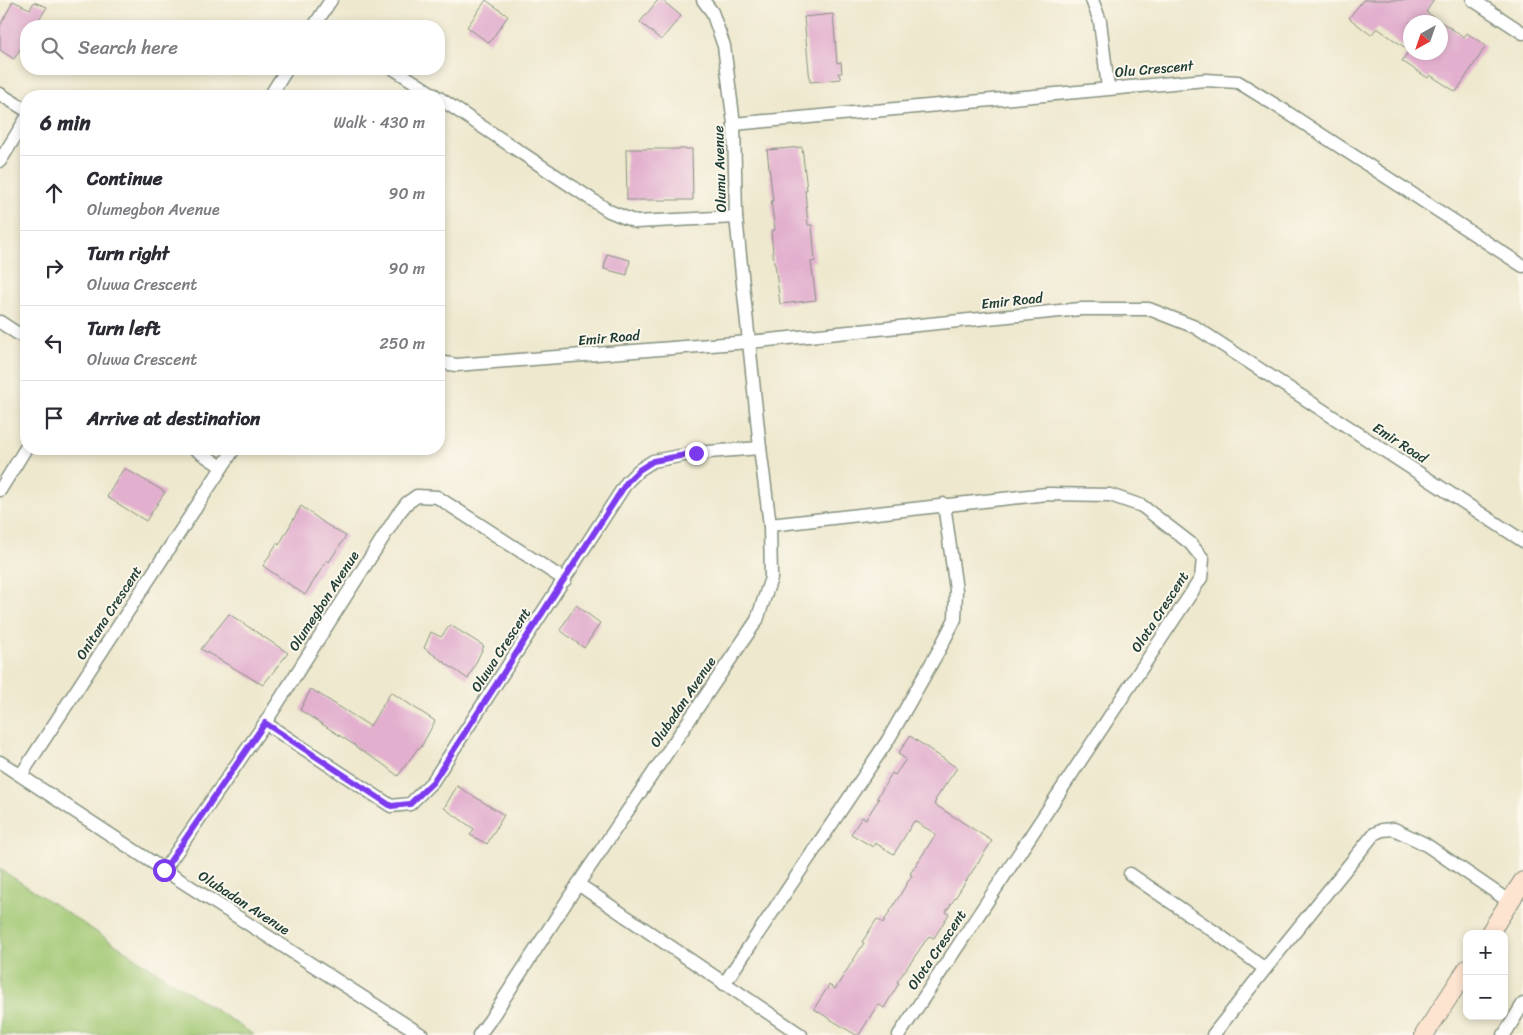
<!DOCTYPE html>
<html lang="en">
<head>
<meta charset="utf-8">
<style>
  :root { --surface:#fff; --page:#f7f7f7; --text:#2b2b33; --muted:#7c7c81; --line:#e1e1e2 }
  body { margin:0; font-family:Sriracha,sans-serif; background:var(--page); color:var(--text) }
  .controls { position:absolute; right:15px; bottom:15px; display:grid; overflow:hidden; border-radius:10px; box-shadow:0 2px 8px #0003 }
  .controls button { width:45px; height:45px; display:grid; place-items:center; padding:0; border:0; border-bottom:1px solid var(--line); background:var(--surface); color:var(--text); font:25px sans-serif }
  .compass { position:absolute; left:1403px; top:15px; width:45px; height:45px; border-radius:50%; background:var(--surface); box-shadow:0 2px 8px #0003; rotate:220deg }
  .stop { position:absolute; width:15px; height:15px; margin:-11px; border:4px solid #7c3aed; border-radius:50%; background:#fff }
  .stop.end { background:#7c3aed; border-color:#fff; box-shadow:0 1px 5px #0008 }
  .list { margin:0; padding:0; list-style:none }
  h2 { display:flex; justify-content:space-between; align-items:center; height:65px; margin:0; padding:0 20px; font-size:21px }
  h2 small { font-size:16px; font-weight:400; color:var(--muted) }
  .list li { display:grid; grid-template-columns:32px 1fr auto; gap:15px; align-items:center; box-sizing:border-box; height:75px; padding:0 20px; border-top:1px solid var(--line) }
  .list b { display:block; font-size:19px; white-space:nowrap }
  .list p { margin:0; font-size:16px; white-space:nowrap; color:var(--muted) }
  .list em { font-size:16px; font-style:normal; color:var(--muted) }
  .icon { flex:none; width:28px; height:28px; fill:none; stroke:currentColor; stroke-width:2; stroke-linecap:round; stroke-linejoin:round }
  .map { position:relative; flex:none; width:1523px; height:1035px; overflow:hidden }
  .search { position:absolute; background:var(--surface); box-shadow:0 2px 8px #0003; left:20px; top:20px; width:425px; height:55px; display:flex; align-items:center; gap:12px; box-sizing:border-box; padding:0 18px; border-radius:20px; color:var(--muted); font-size:19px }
  .panel { position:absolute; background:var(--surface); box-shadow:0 2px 8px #0003; left:20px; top:90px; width:425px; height:365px; border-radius:20px }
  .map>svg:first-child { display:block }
</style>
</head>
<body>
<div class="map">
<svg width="1523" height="1035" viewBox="0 0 1523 1035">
  <rect width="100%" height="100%" fill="#fbf7ec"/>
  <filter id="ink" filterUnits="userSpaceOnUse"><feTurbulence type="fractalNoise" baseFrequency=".02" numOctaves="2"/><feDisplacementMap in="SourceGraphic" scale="10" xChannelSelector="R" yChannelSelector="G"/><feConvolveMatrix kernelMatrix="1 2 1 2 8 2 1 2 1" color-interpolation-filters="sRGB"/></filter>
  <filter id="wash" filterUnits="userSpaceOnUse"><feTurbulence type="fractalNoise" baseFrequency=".0096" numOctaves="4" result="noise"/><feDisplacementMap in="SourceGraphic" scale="20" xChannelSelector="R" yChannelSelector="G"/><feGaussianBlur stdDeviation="1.12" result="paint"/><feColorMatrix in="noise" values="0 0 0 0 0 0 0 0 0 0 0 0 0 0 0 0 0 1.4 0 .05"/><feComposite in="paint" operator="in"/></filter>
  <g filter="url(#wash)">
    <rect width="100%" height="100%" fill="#eee8ce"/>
    <path fill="#a1c772" stroke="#608253" d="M0 869 254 1035H0Z"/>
    <g id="blocks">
      <g fill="#e2afce">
        <path d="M486 0 508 16 489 43 467 27Z"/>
        <path d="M658 0H662L681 16 661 40 640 22Z"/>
        <path d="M1363 0H1434L1426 12 1464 37 1467 33 1486 46 1456 92 1430 75 1428 78 1402 61 1408 52H1440V22H1410V51L1377 28 1371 35 1349 18Z"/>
        <path d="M13 1 30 9 34 2 47 7 35 26H26V40L14 59 0 50V26Z"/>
        <path d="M833 14 837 63 841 62 842 73H838L841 79 810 82 804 17Z"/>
        <path d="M802 147 807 190H805L808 225H812L815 261 811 262 816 300 780 304 775 264H774L771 231 775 230 771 201H773L767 150Z"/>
        <path d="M626 149H692L693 200H627Z"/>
        <path d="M607 254 630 260 627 275 604 269Z"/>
        <path d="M124 468 165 492 146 521 107 497Z"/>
        <path d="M301 506 327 525 346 536 329 562 327 560 305 595 263 566 277 543 279 545Z"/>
        <path d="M576 605 600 623 584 648 560 630Z"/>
        <path d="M229 614 288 653 263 685 201 649Z"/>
        <path d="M450 625 484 646 468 679 424 648 431 632 441 637Z"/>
        <path d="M311 689 370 726 391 692 435 721 420 749 418 748 398 776 380 762 355 747 356 746 300 710Z"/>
        <path d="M910 736 957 768 935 800 936 801 934 804 992 841 946 912 949 914 934 938 929 936 897 982 899 983 884 1008 878 1004 859 1035H856L814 1009 829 985 835 989 864 943 862 942 877 919 883 923 912 875 910 874 936 834 914 821 894 854 875 843 873 847 851 834 862 817 866 819 879 799 877 798 892 773 895 775 906 759 898 754Z"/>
        <path d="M457 786 504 815 487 844 470 835 474 829 444 808Z"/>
      </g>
    </g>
  </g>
  <g filter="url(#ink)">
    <use href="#blocks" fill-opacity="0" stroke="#869281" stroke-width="1"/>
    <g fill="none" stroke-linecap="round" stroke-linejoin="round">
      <g stroke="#869281" stroke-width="15">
        <g id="street">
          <path d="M1092 0 1100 21 1108 88"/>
          <path d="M1473 0 1523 33"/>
          <path d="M314 26 331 0"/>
          <path d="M394 69 436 96"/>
          <path d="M0 94 26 110"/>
          <path d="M270 96 287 69"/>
          <path d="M439 98 609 211 636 222 736 217"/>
          <path d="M734 124 1205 80 1238 82 1285 111 1523 266"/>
          <path d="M0 161 26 119"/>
          <path d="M0 322 26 339"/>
          <path d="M439 362 456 365 749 342 1080 309H1149L1195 327 1523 541"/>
          <path d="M195 449 222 467"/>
          <path d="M0 490 26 448"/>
          <path d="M770 525 1047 494 1110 495 1142 506 1190 543 1203 559 1201 578 1190 595 899 1035"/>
          <path d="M265 723 391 806 410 804 433 781 627 482 639 470 653 461 695 453 760 448"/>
          <path d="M0 762 164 870 422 1035"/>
          <path d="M21 775 234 449"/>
          <path d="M164 870 265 723 398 514 407 503 417 496 437 497 565 580"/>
          <path d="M1130 874 1219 935 1265 969"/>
          <path d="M578 884 801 1035"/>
          <path d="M724 984 888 740 939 650 955 619 956 590 944 504"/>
          <path d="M479 1035 490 1020 578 884 757 620 771 578 770 525 760 448 736 217 734 124 724 46 712 12 703 0"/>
          <path d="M1213 1035 1265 969 1374 834 1382 830 1394 829 1425 844 1510 902"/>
          <path d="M1504 1035 1523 1004"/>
        </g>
      </g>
      <g stroke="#869281" stroke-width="20">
        <g id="secondary">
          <path d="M1489 934 1523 881"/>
          <path d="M1424 1035 1467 969"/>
        </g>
      </g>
      <use href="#street" stroke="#fff" stroke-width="12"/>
      <use href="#secondary" stroke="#fde4d0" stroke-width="18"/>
    </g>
  </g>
  <g fill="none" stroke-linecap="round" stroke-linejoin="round" filter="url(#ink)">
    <path stroke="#7c3aed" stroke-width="6" d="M164 870 265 723 391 806 410 804 433 782 627 482 639 470 653 461 696 453"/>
  </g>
  <g text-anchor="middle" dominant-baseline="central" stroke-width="4" stroke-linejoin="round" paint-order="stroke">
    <g font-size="14" fill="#1f3d34" stroke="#fbf7ec">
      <text transform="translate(1154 69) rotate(-5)">Olu Crescent</text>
      <text transform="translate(720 169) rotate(-92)">Olumu Avenue</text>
      <text transform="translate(1012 301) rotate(-6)">Emir Road</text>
      <text transform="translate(609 338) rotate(-5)">Emir Road</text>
      <text transform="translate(1400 443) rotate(33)">Emir Road</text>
      <text transform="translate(324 601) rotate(-57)">Olumegbon Avenue</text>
      <text transform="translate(1160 612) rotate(-57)">Olota Crescent</text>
      <text transform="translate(109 613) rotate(-57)">Onitana Crescent</text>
      <text transform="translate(501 650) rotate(-57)">Oluwa Crescent</text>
      <text transform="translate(683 702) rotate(-56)">Olubadan Avenue</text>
      <text transform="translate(244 903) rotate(33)">Olubadan Avenue</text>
      <text transform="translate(937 950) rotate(-56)">Olota Crescent</text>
    </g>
  </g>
</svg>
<div class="controls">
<button>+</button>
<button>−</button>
</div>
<svg class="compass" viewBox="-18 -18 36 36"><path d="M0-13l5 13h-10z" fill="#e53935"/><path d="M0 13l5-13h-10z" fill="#7c7c81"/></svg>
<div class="stop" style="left:164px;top:870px"></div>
<div class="stop end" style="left:696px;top:453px"></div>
<div class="search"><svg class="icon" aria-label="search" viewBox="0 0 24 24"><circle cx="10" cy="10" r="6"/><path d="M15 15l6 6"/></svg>Search here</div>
<section class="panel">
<h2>6 min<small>Walk · 430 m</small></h2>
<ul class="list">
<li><svg class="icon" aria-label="ahead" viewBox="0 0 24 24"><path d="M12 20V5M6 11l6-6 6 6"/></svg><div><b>Continue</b><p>Olumegbon Avenue</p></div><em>90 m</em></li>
<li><svg class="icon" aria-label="right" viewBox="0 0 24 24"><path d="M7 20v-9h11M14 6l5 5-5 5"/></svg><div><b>Turn right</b><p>Oluwa Crescent</p></div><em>90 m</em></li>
<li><svg class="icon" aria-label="left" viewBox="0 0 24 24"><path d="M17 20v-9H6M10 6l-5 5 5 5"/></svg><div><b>Turn left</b><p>Oluwa Crescent</p></div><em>250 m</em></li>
<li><svg class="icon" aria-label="arrive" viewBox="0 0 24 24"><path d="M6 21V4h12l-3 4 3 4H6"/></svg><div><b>Arrive at destination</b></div></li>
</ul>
</section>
</div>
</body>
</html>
